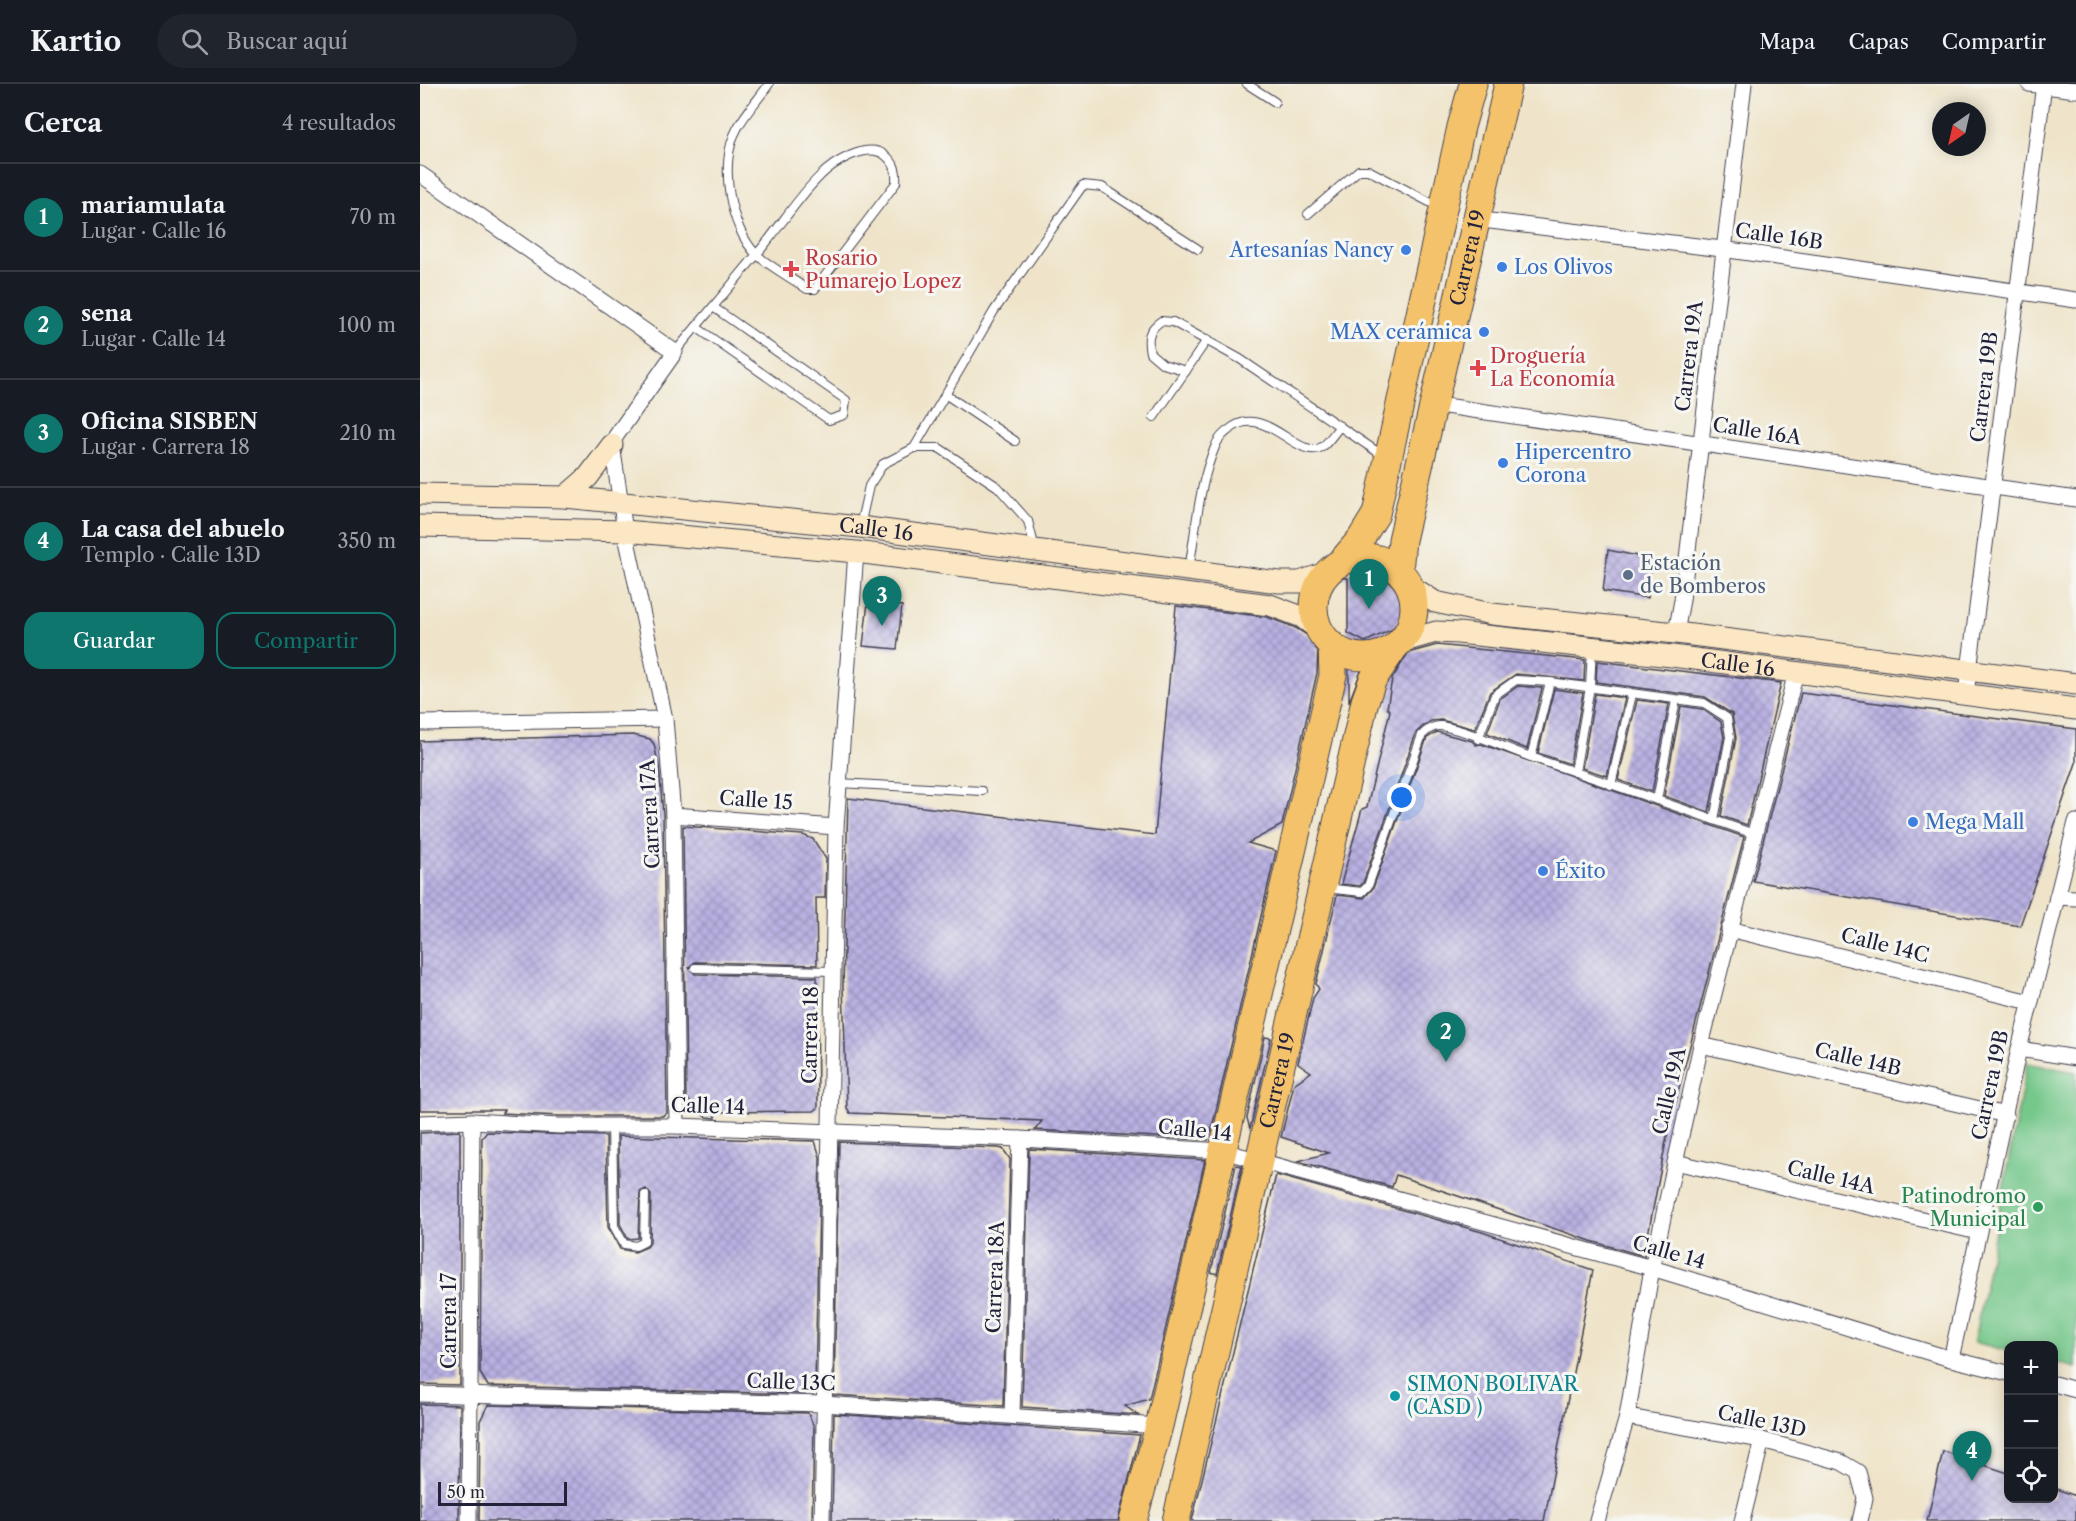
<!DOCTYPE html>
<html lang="es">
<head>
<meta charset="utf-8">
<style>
  :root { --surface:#171b24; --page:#20242c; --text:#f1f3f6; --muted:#9ea1a6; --line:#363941; --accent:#0f766e }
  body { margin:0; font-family:"Libre Caslon Text",serif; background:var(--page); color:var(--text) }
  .controls { position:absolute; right:18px; bottom:18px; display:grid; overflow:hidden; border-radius:12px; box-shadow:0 3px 15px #0003 }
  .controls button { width:54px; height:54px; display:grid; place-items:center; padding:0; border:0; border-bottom:2px solid var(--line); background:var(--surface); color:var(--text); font:30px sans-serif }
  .compass { position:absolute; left:1512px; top:18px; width:54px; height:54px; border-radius:50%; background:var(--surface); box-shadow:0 3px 15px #0003; rotate:214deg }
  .scale { position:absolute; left:18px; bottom:15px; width:129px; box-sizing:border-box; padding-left:6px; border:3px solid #22223b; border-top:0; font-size:16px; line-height:21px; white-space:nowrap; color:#22223b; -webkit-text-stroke:4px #f6f6f2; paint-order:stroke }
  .you { position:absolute; left:982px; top:714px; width:21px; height:21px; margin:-15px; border:4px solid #fff; border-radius:50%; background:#1a73e8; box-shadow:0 0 0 9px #1a73e833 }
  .badge { display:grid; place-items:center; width:39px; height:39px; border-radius:50%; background:var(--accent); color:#fff; font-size:20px; font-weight:700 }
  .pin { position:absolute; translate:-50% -50px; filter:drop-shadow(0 2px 3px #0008) }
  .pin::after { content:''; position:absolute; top:32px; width:21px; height:18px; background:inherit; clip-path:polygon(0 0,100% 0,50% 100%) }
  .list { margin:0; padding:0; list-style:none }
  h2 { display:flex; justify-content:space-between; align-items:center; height:78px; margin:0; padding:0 24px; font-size:26px }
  h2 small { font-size:20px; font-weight:400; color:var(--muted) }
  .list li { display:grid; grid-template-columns:39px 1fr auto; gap:18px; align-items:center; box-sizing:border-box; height:108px; padding:0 24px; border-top:2px solid var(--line) }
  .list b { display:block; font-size:22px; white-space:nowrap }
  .list p { margin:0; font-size:20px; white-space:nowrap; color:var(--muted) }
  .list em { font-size:20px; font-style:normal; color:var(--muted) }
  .actions { display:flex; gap:12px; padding:18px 24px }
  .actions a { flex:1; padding:14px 0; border:2px solid var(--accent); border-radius:18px; text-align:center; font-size:21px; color:var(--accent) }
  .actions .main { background:var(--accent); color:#fff }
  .icon { flex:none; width:33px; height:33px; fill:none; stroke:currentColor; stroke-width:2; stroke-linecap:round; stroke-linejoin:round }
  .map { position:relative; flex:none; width:1656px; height:1437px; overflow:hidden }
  header { display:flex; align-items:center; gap:36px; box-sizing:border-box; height:84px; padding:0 30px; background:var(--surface); border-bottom:2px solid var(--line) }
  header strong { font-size:28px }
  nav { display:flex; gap:33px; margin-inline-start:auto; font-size:21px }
  .search { width:420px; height:54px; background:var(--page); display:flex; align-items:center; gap:15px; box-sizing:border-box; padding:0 21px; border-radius:33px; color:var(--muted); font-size:22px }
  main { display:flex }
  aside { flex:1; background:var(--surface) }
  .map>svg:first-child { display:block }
</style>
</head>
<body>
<header>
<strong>Kartio</strong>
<div class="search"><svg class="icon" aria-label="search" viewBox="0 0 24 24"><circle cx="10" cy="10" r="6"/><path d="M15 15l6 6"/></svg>Buscar aquí</div>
<nav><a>Mapa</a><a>Capas</a><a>Compartir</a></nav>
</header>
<main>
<aside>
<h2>Cerca<small>4 resultados</small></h2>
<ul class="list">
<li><span class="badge">1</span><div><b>mariamulata</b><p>Lugar · Calle 16</p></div><em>70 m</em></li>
<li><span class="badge">2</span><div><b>sena</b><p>Lugar · Calle 14</p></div><em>100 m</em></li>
<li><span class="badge">3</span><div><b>Oficina SISBEN</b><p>Lugar · Carrera 18</p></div><em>210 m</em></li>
<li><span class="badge">4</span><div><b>La casa del abuelo</b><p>Templo · Calle 13D</p></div><em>350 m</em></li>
</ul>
<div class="actions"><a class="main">Guardar</a><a>Compartir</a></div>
</aside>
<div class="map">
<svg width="1656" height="1437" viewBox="0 0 1656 1437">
  <defs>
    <pattern id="building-cross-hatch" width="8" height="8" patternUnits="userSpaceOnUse" patternTransform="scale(1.5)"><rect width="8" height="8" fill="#b9b1e2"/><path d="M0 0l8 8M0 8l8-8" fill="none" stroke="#9690b8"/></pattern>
  </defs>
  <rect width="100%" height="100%" fill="#f6f6f2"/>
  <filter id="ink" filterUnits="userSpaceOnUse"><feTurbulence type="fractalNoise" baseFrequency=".0167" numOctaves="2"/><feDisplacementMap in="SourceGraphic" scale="12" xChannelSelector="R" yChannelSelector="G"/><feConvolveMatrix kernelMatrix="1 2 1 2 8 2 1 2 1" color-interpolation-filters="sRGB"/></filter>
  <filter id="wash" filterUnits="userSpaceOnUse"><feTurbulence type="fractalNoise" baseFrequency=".008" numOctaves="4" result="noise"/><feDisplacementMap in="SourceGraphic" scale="24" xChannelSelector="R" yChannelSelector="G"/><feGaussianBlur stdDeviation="1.35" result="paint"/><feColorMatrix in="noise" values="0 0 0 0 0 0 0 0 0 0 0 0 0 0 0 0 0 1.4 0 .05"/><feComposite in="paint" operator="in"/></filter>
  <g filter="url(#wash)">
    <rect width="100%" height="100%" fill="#efe4c9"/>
    <path fill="#75c78a" stroke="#4c7462" stroke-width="1.5" d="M1607 979 1656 988V1284L1634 1278V1262H1588V1267L1554 1258Z"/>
    <g id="blocks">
      <g fill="url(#building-cross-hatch)">
        <path d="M1188 466 1232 475 1228 514 1183 507Z"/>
        <path d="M944 476 964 480 965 494 986 514 983 528 973 545 945 558 928 549V494H919L934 488Z"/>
        <path d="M448 518 482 522 477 565 443 562Z"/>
        <path d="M756 522 847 533 876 544 898 558 897 589 862 741 828 759 856 767 791 1048 784 1053 789 1056 615 1046 622 1037 430 1029 427 1024 423 901 428 714 735 751Z"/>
        <path d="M1017 561 1165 576 1164 597 1096 590 1070 608 1055 645 1021 636 1011 637 1002 643 996 649 943 799 940 802 921 800 942 725 947 723 970 627 967 624 972 595 988 569Z"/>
        <path d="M928 572 946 574 929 618V590Z"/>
        <path d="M1177 577 1361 599 1327 741 1301 732 1316 654 1312 630 1285 613 1176 598Z"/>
        <path d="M1098 602 1122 604 1107 665 1067 649 1080 615Z"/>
        <path d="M1134 605 1163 609 1150 680 1118 669Z"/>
        <path d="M1381 609 1656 645V679L1600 842 1333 797Z"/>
        <path d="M1175 610 1205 614 1187 692 1162 684Z"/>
        <path d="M1217 616 1249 620 1232 708 1198 696Z"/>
        <path d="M1261 622 1282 625 1301 638 1304 653 1289 728 1244 712Z"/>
        <path d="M1017 648 1052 657 1056 661 1061 660 1324 753 1248 1047 1224 1172 1171 1157 976 1091 972 1103 878 1077 909 1069 861 1053 874 1000 891 988 878 979 893 914 899 905 896 900 917 811 944 814 953 804 1007 654Z"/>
        <path d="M213 651 230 655 234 660 239 683 243 731 247 1029 242 1032H139L82 1029 84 1026H0V657Z"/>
        <path d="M263 742 383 751 393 755 406 775 405 814H396L397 881 275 878 269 883 275 890 397 893 398 1024 394 1027 295 1028V1034L286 1033 275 1026 266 1012Z"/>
        <path d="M845 953 851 954 830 1045 827 1034Z"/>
        <path d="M40 1047V1301L0 1300V1049Z"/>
        <path d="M67 1048 186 1052 188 1143 200 1165 215 1168 227 1163 230 1159 231 1111 226 1105 220 1108 218 1154 208 1155 200 1140 198 1052 395 1057 400 1073 395 1299 385 1310 68 1302 60 1289 62 1054Z"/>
        <path d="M419 1058 578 1064 583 1065 590 1075 583 1322 414 1311Z"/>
        <path d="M609 1065 785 1076 729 1315 705 1322 718 1331 602 1323Z"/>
        <path d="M816 1081 822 1082 797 1190 791 1188Z"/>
        <path d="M856 1091 1062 1148 1173 1186 1124 1437H772Z"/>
        <path d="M0 1320 40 1321 39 1437H0Z"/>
        <path d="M68 1321 388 1329 394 1343 392 1437H59L60 1337Z"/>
        <path d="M414 1330 720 1351 698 1437H412Z"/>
        <path d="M1523 1367 1588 1389V1414H1634V1404L1656 1412V1437H1507Z"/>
      </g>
    </g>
  </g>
  <g filter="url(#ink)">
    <use href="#blocks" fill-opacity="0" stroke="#413f50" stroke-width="1.5"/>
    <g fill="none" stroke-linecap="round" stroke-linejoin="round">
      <g stroke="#413f50" stroke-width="10">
        <g id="lane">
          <path d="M827 0 855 18"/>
          <path d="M888 130 939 86H948L1017 122"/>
          <path d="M276 243 409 336 424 331 426 316 293 223"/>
          <path d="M255 268C285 232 316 196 346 159 363 138 380 111 400 92 413 79 447 57 465 71 475 79 477 87 476 99L395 205H387C371 194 352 184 337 171 310 145 298 79 317 45 325 29 339 15 349 0"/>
          <path d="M766 287 743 280 730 269C727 254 728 246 741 237L753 238 820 275 962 371"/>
          <path d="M525 310 595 357"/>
          <path d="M734 333 787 256"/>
          <path d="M494 364 574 227 663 101 682 103 778 165"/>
          <path d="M440 442 449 402 463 380 494 364H519L578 403 608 437 615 465"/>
          <path d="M769 485C776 445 779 400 795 363 798 354 805 348 813 343 847 321 878 377 902 363 908 359 915 348 920 342"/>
          <path d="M1111 673 1130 598"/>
          <path d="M1155 688 1170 603 1172 565"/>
          <path d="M419 699 562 707"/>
          <path d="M1191 701 1212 610"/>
          <path d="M1237 716 1256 616"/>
          <path d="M1294 736 1334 750"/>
          <path d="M905 804 942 808 948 802 1002 651C1007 646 1013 641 1021 642 1050 647 1080 662 1108 672 1170 693 1232 714 1294 736L1310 653 1307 634 1284 619 1130 598 1096 596 1075 611 1058 655"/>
          <path d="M275 884 413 887"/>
          <path d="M192 1042 194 1142 204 1160 216 1162 224 1158 225 1111"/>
        </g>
      </g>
      <g stroke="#413f50" stroke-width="17">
        <g id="street">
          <path d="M1609 0 1656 6"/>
          <path d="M0 90 255 268 196 352 192 361 205 447 245 635 253 731 257 1042"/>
          <path d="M1054 135 1302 165 1656 216"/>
          <path d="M1012 320 1656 415"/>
          <path d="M1256 549 1262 516 1324 0"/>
          <path d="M1546 610 1624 0"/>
          <path d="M0 639 245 635"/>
          <path d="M253 731 416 743"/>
          <path d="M1637 813 1656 814"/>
          <path d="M1309 845 1610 918"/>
          <path d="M1281 961 1586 1031"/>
          <path d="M1599 965 1656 974"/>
          <path d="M0 1039 52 1037 139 1042H257L600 1055 803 1067 1232 1184 1531 1275 1588 1289"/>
          <path d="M1255 1078 1558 1148"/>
          <path d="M1531 1275 1599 965 1656 738"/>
          <path d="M1634 1300 1656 1306"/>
          <path d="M0 1310 403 1320 739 1342"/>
          <path d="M592 1332 600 1055"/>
          <path d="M1207 1333 1342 1356 1421 1378 1438 1388 1445 1414 1440 1437"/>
          <path d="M49 1437 52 1037"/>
          <path d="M402 1437 416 743 436 468"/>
          <path d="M1177 1437 1207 1333 1232 1184 1281 961 1376 588"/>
          <path d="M1322 1437 1342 1356"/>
        </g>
      </g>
      <g stroke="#413f50" stroke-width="23">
        <g id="secondary">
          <path id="s1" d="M0 410 145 413 440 443 859 498H880L908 488"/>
          <path d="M145 413 168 393 192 361"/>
          <path d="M0 442 205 447 436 468 850 521 882 533 898 545"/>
          <path d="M989 501 1015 518 1072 530 1256 549 1656 600"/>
          <path id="s2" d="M981 558 1016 548 1038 549 1252 572 1656 625"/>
        </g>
      </g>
      <g stroke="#413f50" stroke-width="29">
        <g id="highway">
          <circle cx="944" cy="523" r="50"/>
          <path d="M922 477 940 456 956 430 1041 43 1053 0"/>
          <path id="s3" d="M979 487 982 456 1088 0"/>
          <path d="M713 1437 739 1342 913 591 912 563"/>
          <path id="s4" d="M756 1437 945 617 953 595 974 564"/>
        </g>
      </g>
      <use href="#lane" stroke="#fff" stroke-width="8"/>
      <use href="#street" stroke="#fff" stroke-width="15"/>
      <use href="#secondary" stroke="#fbe7c3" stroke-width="21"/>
      <use href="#highway" stroke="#f4c26a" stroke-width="27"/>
    </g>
  </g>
  <g fill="#3f7fe0" stroke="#f6f6f2" stroke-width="2">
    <circle cx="986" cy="166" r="6"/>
    <circle cx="1082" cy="183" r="6"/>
    <circle cx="1064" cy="248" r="6"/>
    <circle cx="1083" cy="379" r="6"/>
    <circle cx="1493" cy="738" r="6"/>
    <circle cx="1123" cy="787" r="6"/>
  </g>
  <g fill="#e0444e" stroke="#f6f6f2" stroke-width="2">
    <path d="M368 176h6v6h6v6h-6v6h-6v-6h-6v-6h6z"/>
    <path d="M1055 275h6v6h6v6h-6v6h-6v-6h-6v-6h6z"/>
  </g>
  <circle fill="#5c6f8a" stroke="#f6f6f2" stroke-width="2" cx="1208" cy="491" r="6"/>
  <circle fill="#2e9e5b" stroke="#f6f6f2" stroke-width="2" cx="1618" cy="1123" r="6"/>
  <circle fill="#0f9aa8" stroke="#f6f6f2" stroke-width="2" cx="975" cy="1312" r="6"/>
  <g text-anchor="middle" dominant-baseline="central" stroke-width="6" stroke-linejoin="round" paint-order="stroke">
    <g font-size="20" fill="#22223b" stroke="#f6f6f2">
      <text transform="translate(1359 152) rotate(8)">Calle 16B</text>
      <text stroke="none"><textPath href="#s3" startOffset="321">Carrera 19</textPath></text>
      <text transform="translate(1269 272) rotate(-83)">Carrera 19A</text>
      <text transform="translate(1564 303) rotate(-83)">Carrera 19B</text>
      <text transform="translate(1337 347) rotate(9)">Calle 16A</text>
      <text stroke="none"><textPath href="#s1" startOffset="458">Calle 16</textPath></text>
      <text stroke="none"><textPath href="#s2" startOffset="340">Calle 16</textPath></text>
      <text transform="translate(336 716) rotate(4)">Calle 15</text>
      <text transform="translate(230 730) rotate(-93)">Carrera 17A</text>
      <text transform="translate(1465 861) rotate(14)">Calle 14C</text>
      <text transform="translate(390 951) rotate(-89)">Carrera 18</text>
      <text transform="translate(1438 975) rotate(13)">Calle 14B</text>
      <text stroke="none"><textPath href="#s4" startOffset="452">Carrera 19</textPath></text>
      <text transform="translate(1570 1001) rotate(-78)">Carrera 19B</text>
      <text transform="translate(1249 1007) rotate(-77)">Calle 19A</text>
      <text transform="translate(288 1022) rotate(2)">Calle 14</text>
      <text transform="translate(775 1046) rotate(6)">Calle 14</text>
      <text transform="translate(1411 1093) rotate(13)">Calle 14A</text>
      <text transform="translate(1249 1168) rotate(16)">Calle 14</text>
      <text transform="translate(575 1193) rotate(-88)">Carrera 18A</text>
      <text transform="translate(29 1237) rotate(-90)">Carrera 17</text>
      <text transform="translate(371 1298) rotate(2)">Calle 13C</text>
      <text transform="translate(1342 1337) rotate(12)">Calle 13D</text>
    </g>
    <g font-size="20" fill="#366cbe" stroke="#f6f6f2" text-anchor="start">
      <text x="974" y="166" text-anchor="end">Artesanías Nancy</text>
      <text x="1094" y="183">Los Olivos</text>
      <text x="1052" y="248" text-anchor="end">MAX cerámica</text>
      <text x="1095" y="368">Hipercentro<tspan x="1095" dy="23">Corona</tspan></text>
      <text x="1505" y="738">Mega Mall</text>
      <text x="1135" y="787">Éxito</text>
    </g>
    <g font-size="20" fill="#be3a42" stroke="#f6f6f2" text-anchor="start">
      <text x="385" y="174">Rosario<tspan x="385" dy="23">Pumarejo Lopez</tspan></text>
      <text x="1070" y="272">Droguería<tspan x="1070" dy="23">La Economía</tspan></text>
    </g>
    <g font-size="20" fill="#4e5e75" stroke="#f6f6f2" text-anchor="start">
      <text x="1220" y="479">Estación<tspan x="1220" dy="23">de Bomberos</tspan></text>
    </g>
    <g font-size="20" fill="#27864d" stroke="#f6f6f2" text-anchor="end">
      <text x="1606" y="1112">Patinodromo<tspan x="1606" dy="23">Municipal</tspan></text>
    </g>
    <g font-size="20" fill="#0d838f" stroke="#f6f6f2" text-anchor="start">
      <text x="987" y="1300">SIMON BOLIVAR<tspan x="987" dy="23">(CASD )</tspan></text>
    </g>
  </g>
</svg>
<div class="controls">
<button>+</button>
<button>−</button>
<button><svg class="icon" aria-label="locate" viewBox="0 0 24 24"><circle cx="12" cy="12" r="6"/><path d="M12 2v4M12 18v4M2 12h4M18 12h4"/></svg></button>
</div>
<svg class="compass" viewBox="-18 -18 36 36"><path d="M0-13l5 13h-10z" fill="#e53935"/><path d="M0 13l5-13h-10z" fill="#9ea1a6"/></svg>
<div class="scale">50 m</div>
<div class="you"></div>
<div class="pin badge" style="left:949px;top:525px">1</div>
<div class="pin badge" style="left:1026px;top:978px">2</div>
<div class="pin badge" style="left:462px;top:542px">3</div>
<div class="pin badge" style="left:1552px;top:1397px">4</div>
</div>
</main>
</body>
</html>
